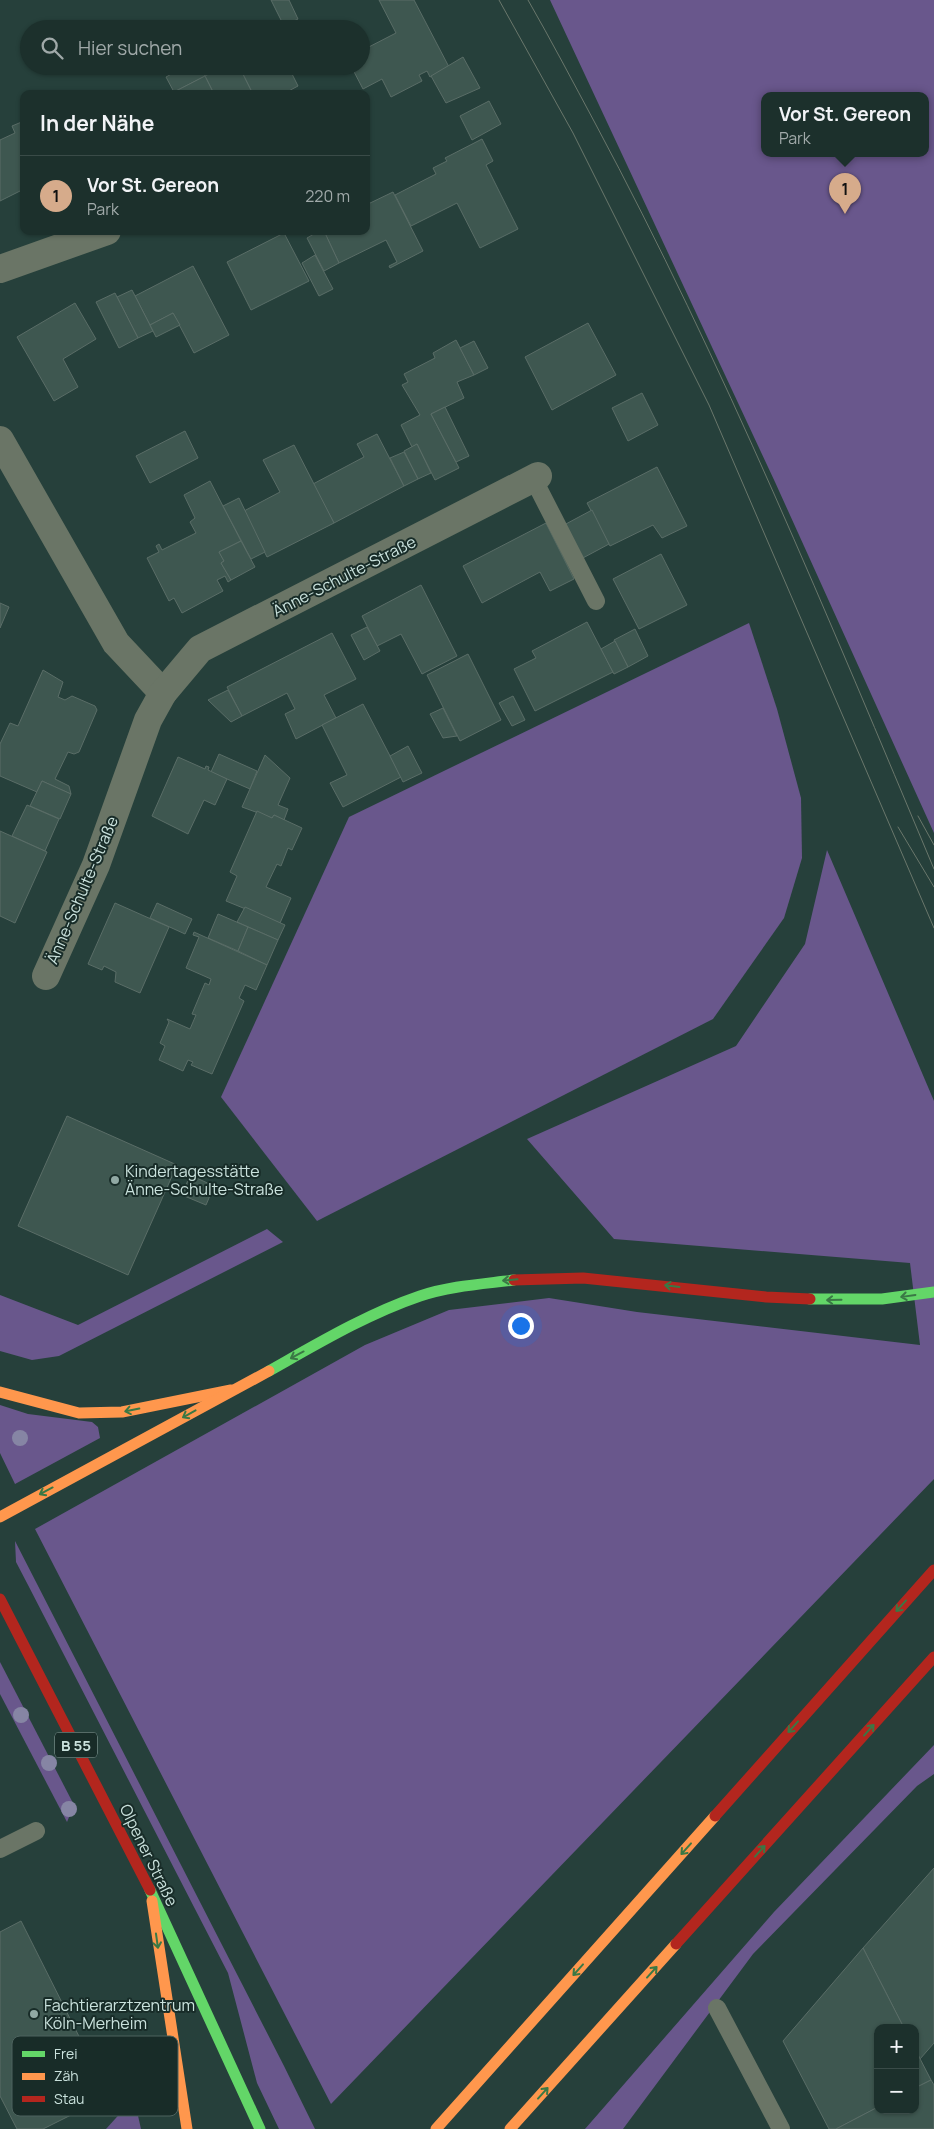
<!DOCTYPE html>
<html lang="de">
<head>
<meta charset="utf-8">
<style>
  :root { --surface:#1c302c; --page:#253834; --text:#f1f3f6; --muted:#a0a9a9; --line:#3a4b48; --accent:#d6ab8b }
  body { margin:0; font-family:Manrope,sans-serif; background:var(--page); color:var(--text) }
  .controls { position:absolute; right:15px; bottom:15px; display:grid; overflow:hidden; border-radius:10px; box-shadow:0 1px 4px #0004 }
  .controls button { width:45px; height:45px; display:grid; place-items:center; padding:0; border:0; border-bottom:1px solid var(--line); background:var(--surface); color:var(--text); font:25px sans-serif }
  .you { position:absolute; left:520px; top:1325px; width:18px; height:18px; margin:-12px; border:4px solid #fff; border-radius:50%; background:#1a73e8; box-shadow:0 0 0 8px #1a73e833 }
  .badge { display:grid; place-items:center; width:32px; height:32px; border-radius:50%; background:var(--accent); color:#111; font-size:16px; font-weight:700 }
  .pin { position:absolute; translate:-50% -41px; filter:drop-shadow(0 1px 2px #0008) }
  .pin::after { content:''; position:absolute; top:26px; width:18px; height:15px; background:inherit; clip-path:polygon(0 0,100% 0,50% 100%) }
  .popup { position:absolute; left:761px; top:92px; width:168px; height:65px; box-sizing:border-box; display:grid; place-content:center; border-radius:10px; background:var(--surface); filter:drop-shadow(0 1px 4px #0005); font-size:16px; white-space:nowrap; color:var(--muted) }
  .popup b { font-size:19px; color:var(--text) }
  .popup::after { content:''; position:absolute; left:50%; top:100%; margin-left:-10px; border:10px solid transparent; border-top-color:var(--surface) }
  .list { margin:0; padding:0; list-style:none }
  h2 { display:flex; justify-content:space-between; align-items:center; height:65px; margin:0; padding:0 20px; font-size:21px }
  h2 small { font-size:16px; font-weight:400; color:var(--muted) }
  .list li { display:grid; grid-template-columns:32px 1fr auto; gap:15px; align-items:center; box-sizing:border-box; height:80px; padding:0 20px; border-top:1px solid var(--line) }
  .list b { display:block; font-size:19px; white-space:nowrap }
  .list p { margin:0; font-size:16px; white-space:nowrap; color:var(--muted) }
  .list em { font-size:16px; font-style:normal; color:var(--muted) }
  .icon { flex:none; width:28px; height:28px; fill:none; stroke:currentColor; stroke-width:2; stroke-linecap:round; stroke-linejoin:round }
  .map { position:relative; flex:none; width:934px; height:2129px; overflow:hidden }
  .search { position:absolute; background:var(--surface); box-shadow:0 1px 4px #0004; left:20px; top:20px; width:350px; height:55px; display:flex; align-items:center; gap:12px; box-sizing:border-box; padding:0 18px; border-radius:28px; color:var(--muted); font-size:19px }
  .panel { position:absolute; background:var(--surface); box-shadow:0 1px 4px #0004; left:20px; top:90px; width:350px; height:145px; border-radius:10px }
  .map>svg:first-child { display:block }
</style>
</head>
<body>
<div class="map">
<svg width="934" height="2129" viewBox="0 0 934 2129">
  <rect width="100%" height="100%" fill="#26403b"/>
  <g fill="#69578c" fill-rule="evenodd">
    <path d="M550 0H934V833L775 482ZM765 95H925V153H765Z"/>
    <path d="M749 623 777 709 801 798 802 858 784 918 713 1019 317 1221 221 1097 349 817Z"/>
    <path d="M827 850 934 1101V1479L331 2104 35 1529 365 1345 449 1310 549 1298 637 1312 920 1345 910 1263 614 1239 527 1139 736 1046 805 944Z"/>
    <path d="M267 1229 283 1242 59 1356 32 1360 0 1351V1295L78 1325Z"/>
    <path d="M0 1405 28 1414 92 1422 98 1427 100 1438 15 1484 0 1453Z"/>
    <path d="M15 1541 284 2066 315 2129H279L257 2083 228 1973 28 1585 16 1562Z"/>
    <path d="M0 1662 74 1805 67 1822 0 1694Z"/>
    <path d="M934 1745V1774L917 1786 753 1954 623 2129H585L774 1912Z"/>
    <path d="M134 2098 141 2129H106Z"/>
  </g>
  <g fill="#3e5750" stroke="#5a6d67">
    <path d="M271 0H289L298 19 284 26Z"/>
    <path d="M379 0H414L449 67 430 77 427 71 419 75 422 81 391 97 382 79 363 89 351 66H361V51L396 33Z"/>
    <path d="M463 57 480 88 446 103 431 76Z"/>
    <path d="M186 66H200L205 76 174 92 166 77Z"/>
    <path d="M224 66H239L253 94H214L205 76Z"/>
    <path d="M239 66H288L298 86 283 94H253Z"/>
    <path d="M205 76 214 94H175L174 92Z"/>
    <path d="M489 101 501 124 472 140 460 116Z"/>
    <path d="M24 121V189L0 201V140L15 133 12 126Z"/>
    <path d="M482 139 493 161 486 165 518 229 480 248 457 203 411 226 395 195 436 174 433 168 447 161 445 158Z"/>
    <path d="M393 192 423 251 390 268 389 266 397 262 386 240 339 263 324 231H366V205Z"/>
    <path d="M319 231H324L339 263 324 271 307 238Z"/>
    <path d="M284 233 309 281 251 310 227 262Z"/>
    <path d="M315 255 333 289 319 296 302 263Z"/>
    <path d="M193 266 229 335 194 353 173 313 150 325 135 296Z"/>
    <path d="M132 290 153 331 138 338 117 297Z"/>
    <path d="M115 293 138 338 119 348 96 302Z"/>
    <path d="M75 303 96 339 63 359 78 387 54 401 17 337Z"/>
    <path d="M173 313 180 325 156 337 150 325Z"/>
    <path d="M588 323 616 375 552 410 525 357Z"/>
    <path d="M456 340 474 375 457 382 464 398 431 414 459 468 435 480 417 444 412 447 401 425 420 415 402 385 408 382 404 374 435 358 433 353Z"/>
    <path d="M474 341 488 368 474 375 460 348Z"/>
    <path d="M642 393 658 425 628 441 612 408Z"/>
    <path d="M445 407 469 456 456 462 431 414Z"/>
    <path d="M185 431 198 458 150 483 136 456Z"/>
    <path d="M377 434 404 486 334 523 313 484 364 457 357 444Z"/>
    <path d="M417 444 431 473 418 479 404 451Z"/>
    <path d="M294 445 334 523 267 557 244 511 280 492 263 460Z"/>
    <path d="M404 452 418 479 404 486 390 458Z"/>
    <path d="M657 467 687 526 662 538 653 525 610 546 587 503Z"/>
    <path d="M210 481 241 541 219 552 224 561 221 563 231 580 228 582 225 576 217 580 223 591 182 613 174 598 169 601 147 558 159 552 156 546 159 544 162 550 196 533 190 522 195 518 184 495Z"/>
    <path d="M239 498 265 552 251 559 223 506Z"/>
    <path d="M592 510 609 544 581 559 564 525Z"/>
    <path d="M546 523 574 579 550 591 540 572 482 603 463 566Z"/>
    <path d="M241 541 255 567 231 580 221 563 224 561 219 552Z"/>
    <path d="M661 554 687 605 639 629 613 579Z"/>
    <path d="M421 585 457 656 422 674 401 634 377 646 362 616Z"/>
    <path d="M0 603 9 607 0 628Z"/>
    <path d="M587 622 613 672 535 711 514 669 536 658 532 651Z"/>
    <path d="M367 627 380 651 364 660 351 635Z"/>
    <path d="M635 629 648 656 628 667 614 640Z"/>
    <path d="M332 633 356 679 324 695 336 718 296 739 285 714 295 709 287 693 242 716 227 687Z"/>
    <path d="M615 641 628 667 614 674 601 649Z"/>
    <path d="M468 654 501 720 460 741 427 675Z"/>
    <path d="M43 670 63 682 58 697 65 700 72 696 95 706 97 710 79 752 74 754 68 752 55 779 69 786 71 794 42 781 37 792 0 776V744L10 723 18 726Z"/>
    <path d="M228 690 242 716 231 722 208 700Z"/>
    <path d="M513 696 525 720 512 726 499 703Z"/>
    <path d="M363 704 401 777 343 807 330 783 347 775 322 725Z"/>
    <path d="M443 708 457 736 443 738 430 714Z"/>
    <path d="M408 746 422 773 403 782 390 756Z"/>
    <path d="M219 754 257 771 250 789 211 772Z"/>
    <path d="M265 755 290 778 278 805 288 809 284 820 274 815 272 818 242 807Z"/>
    <path d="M178 757 205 769 206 766 209 767 208 770 227 779 215 805 204 800 188 834 152 816Z"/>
    <path d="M42 781 71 794 60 819 30 806Z"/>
    <path d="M27 805 59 819 45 851 12 836Z"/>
    <path d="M257 811 272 818 274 815 302 828 292 850 288 848 281 866 277 864 266 887 291 898 280 923 226 901 237 876 230 872Z"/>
    <path d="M0 831 47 852 15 923 0 916Z"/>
    <path d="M115 903 169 927 140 993 115 982 116 972 104 966 102 970 88 964Z"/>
    <path d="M157 903 192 919 185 934 150 918Z"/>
    <path d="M245 907 285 925 278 940 237 922Z"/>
    <path d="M218 914 248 927 238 951 208 938Z"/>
    <path d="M248 927 278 940 267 965 238 951Z"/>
    <path d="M194 932 267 965 256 990 245 985 239 998 244 1001 212 1074 191 1065 193 1062 188 1060 183 1071 159 1060 165 1046 160 1043 169 1022 167 1019 190 1029 196 1015 192 1014 205 983 209 985 211 979 186 968 199 937 193 935Z"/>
    <path d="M67 1116 177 1165 128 1275 18 1226Z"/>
    <path d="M190 1175 214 1186 206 1205 182 1195Z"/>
    <path d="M934 1868V2043L920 2059 915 2049V2028H904L863 1948Z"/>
    <path d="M21 1921 109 2096 43 2129H17L0 2096V1932Z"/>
    <path d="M863 1948 904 2028H878V2107L836 2129H829L783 2041Z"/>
    <path d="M915 2049 931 2080 915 2088Z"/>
    <path d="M931 2080 934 2085V2129H836L878 2107V2110H915V2088Z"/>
  </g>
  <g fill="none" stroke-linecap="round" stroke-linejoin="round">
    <g stroke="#6a7566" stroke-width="18">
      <path d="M533 478 596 601"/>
      <path d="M0 1849 36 1831"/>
      <path d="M717 2008 781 2129"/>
    </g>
    <g stroke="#6a7566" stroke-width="28">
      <path d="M0 269 107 231"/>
      <path d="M0 440 116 643 163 693"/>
      <path d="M46 976 96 865 148 720 163 693 200 649 538 476"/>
    </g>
    <g stroke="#63d668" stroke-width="11">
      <path d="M810 1299H882L934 1292"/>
      <path d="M269 1371C317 1344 367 1314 420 1296 450 1286 483 1284 514 1280"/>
      <path d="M150 1890 260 2129"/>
    </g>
    <g stroke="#ff974d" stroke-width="11">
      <path d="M0 1392 79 1413 122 1412 231 1390"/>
      <path d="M0 1517 269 1371"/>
      <path d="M152 1901 187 2129"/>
      <path d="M436 2129 715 1816"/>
      <path d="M510 2129 676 1944"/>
    </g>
    <g stroke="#b3261e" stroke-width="11">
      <path d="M514 1280 583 1278 766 1297 810 1299"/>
      <path d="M0 1599 150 1890"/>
      <path d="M715 1816 934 1570"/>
      <path d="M676 1944 934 1657"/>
    </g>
    <g stroke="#6a776c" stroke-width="1">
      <path d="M499 0 573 133 709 405 934 928"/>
      <path d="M528 0C551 40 573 82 595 123 724 364 828 617 934 869"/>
      <path d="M918 816 934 845"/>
      <path d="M898 827 934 887"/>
    </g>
  </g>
  <g fill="#8685a4">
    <circle cx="20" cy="1438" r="8"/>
    <circle cx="21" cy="1715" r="8"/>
    <circle cx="49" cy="1763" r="8"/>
    <circle cx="69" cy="1809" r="8"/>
  </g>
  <defs><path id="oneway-shaft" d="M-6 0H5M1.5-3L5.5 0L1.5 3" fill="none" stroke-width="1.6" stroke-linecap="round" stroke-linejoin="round" transform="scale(1.25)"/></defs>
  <g stroke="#3a7845">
    <use href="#oneway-shaft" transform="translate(510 1280) rotate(175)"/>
    <use href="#oneway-shaft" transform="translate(672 1286) rotate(-173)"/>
    <use href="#oneway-shaft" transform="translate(908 1296) rotate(172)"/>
    <use href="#oneway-shaft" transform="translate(834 1300) rotate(179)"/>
    <use href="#oneway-shaft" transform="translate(297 1355) rotate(152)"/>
    <use href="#oneway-shaft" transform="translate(132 1410) rotate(169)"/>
    <use href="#oneway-shaft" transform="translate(189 1414) rotate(151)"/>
    <use href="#oneway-shaft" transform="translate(46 1491) rotate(152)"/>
    <use href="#oneway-shaft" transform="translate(901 1606) rotate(132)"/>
    <use href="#oneway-shaft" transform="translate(793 1727) rotate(132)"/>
    <use href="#oneway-shaft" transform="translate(869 1730) rotate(-48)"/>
    <use href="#oneway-shaft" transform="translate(686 1849) rotate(132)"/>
    <use href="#oneway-shaft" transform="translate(760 1851) rotate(-48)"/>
    <use href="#oneway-shaft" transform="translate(157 1941) rotate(82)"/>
    <use href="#oneway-shaft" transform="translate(578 1970) rotate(132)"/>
    <use href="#oneway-shaft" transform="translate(652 1972) rotate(-48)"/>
    <use href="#oneway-shaft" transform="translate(543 2093) rotate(-48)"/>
  </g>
  <g fill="#91a9a4" stroke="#182c28" stroke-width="2">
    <circle cx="115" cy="1180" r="5"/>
    <circle cx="34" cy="2014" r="5"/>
  </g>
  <g text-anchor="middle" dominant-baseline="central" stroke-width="4" stroke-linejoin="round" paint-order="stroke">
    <rect fill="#182c28" stroke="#95aba7" stroke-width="1" x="55" y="1732.5" width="42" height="25" rx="4"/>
    <g font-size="15" font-weight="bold" fill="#cae2dd">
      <text x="76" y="1745">B 55</text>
    </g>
    <g font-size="16" fill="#cae2dd" stroke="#182c28">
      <text transform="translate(344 576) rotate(-27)">Änne-Schulte-Straße</text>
      <text transform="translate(82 890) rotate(-67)">Änne-Schulte-Straße</text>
      <text transform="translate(149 1855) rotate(64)">Olpener Straße</text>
    </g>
    <g font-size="16" fill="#cae2dd" stroke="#182c28" text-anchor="start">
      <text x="125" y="1171">Kindertagesstätte<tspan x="125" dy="18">Änne-Schulte-Straße</tspan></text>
      <text x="44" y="2005">Fachtierarztzentrum<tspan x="44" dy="18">Köln-Merheim</tspan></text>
    </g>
  </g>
  <rect x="12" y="2036" width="166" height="80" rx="8" fill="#182c28" stroke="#4d635e" stroke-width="1"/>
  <rect x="22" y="2051" width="23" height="6" fill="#63d668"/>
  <rect x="22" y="2073" width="23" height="7" fill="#ff974d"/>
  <rect x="22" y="2096" width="23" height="6" fill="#b3261e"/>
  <g font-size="14" fill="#cae2dd">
    <text x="54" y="2059">Frei</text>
    <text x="54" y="2081">Zäh</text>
    <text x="54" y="2104">Stau</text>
  </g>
</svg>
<div class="controls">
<button>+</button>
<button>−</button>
</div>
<div class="you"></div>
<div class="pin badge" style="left:845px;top:214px">1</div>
<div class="popup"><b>Vor St. Gereon</b>Park</div>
<div class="search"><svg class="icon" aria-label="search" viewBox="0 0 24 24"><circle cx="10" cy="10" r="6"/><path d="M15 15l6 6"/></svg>Hier suchen</div>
<section class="panel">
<h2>In der Nähe<small></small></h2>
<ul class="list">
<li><span class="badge">1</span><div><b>Vor St. Gereon</b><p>Park</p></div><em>220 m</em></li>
</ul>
</section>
</div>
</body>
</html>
